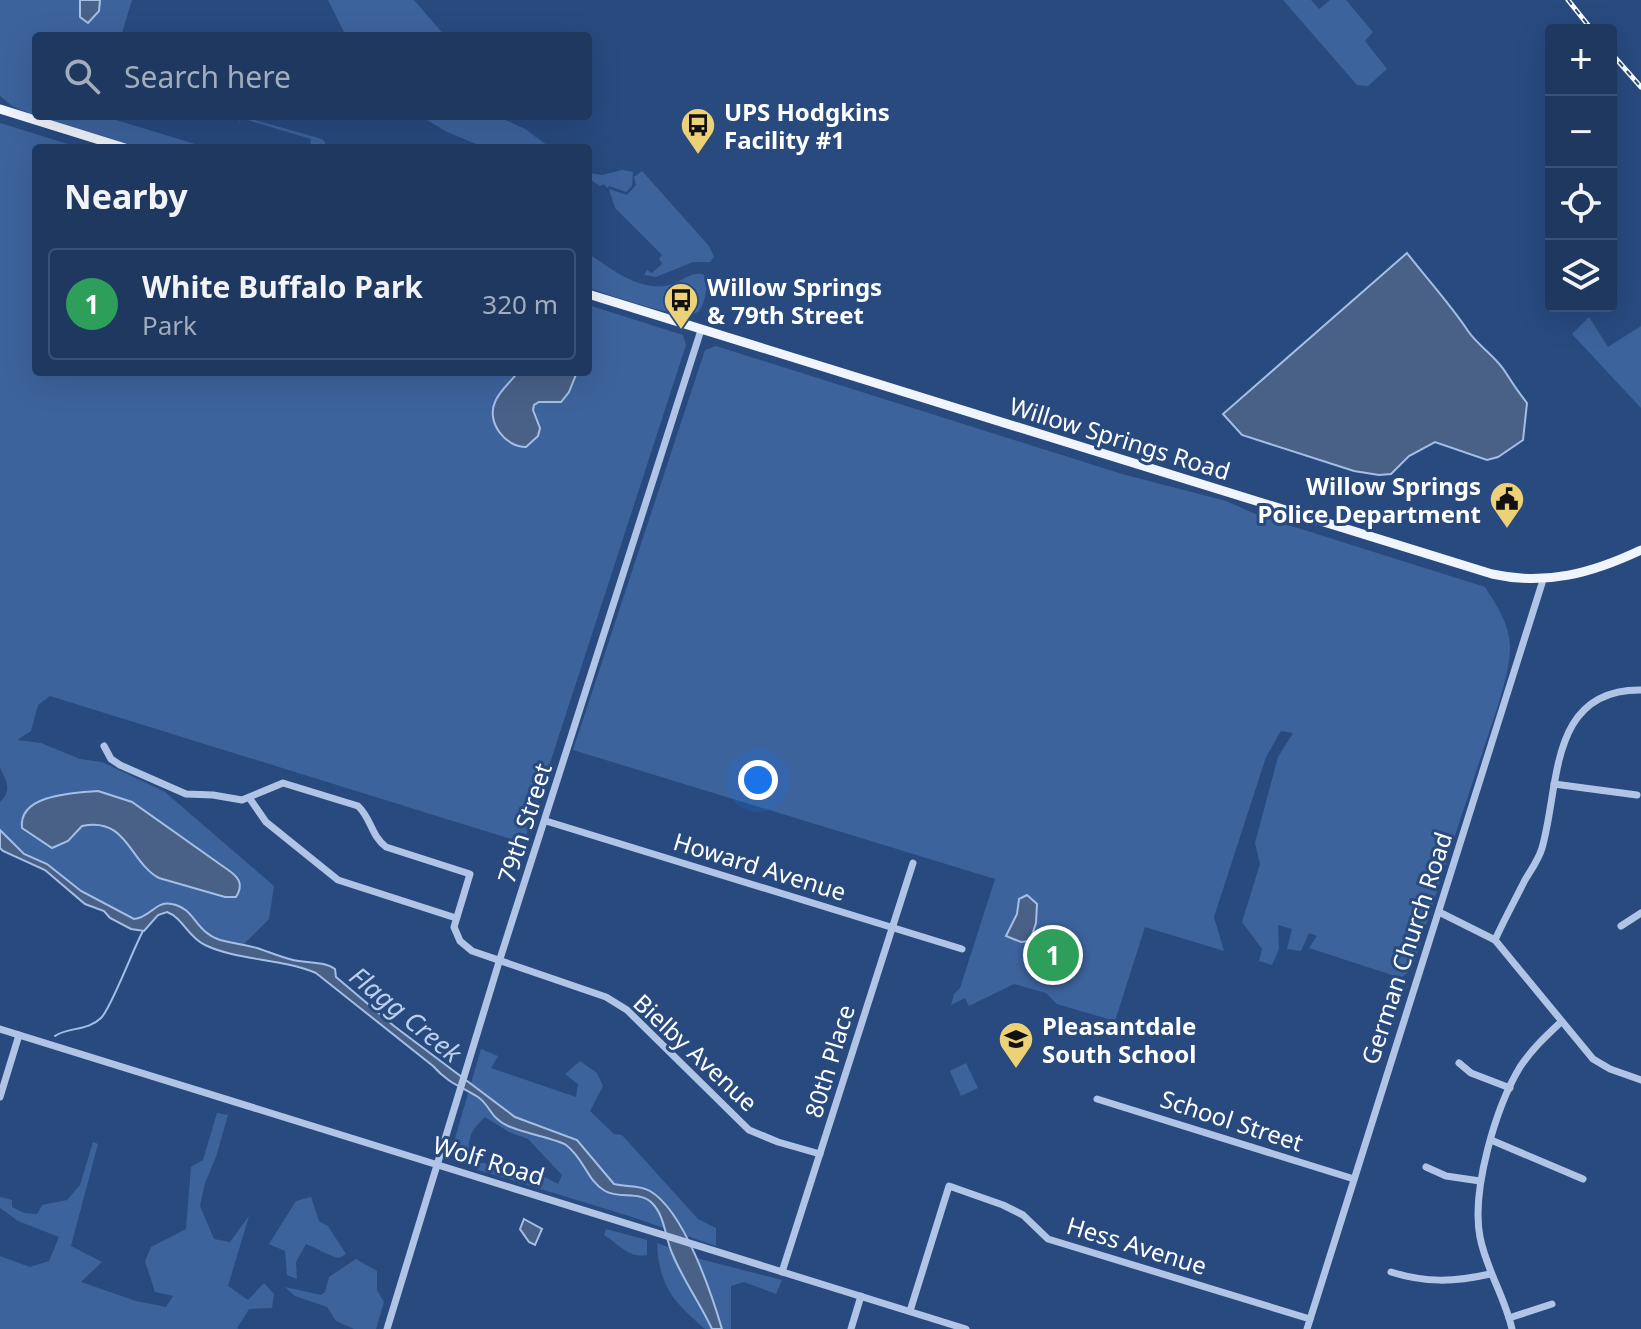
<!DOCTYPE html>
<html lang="en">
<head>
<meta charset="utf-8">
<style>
  :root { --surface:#1e385f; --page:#2b4368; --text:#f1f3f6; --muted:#a1acbd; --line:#3c5274; --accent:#e69b98 }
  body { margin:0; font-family:"Noto Sans",sans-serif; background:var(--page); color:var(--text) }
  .controls { position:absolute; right:24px; top:24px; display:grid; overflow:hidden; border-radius:8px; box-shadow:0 8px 32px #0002 }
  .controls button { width:72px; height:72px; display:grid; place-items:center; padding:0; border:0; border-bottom:2px solid var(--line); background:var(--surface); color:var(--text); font:40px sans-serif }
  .you { position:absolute; left:758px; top:780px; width:28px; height:28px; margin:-20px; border:6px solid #fff; border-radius:50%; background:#1a73e8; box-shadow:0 0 0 12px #1a73e833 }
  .badge { display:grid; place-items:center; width:52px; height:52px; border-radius:50%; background:var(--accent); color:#fff; font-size:26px; font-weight:700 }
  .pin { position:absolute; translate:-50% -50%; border:4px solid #fff; box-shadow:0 2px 8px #0006 }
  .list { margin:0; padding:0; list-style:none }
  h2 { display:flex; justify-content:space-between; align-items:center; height:104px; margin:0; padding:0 32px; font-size:34px }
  h2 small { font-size:26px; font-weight:400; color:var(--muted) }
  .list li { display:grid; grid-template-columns:52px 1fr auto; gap:24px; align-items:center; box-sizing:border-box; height:112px; margin:0 16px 16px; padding:0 16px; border:2px solid var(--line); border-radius:8px }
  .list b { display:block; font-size:30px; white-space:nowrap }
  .list p { margin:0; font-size:26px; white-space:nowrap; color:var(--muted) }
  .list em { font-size:26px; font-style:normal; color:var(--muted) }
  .icon { flex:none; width:44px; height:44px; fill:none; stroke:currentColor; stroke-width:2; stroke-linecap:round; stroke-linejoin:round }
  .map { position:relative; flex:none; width:1641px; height:1329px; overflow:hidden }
  .search { position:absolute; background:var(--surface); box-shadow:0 8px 32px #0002; left:32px; top:32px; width:560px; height:88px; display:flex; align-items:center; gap:20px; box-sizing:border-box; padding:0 28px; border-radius:8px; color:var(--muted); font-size:30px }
  .panel { position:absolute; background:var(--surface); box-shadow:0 8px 32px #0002; left:32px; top:144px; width:560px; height:232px; border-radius:8px }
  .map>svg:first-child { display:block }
</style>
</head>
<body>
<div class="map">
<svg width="1641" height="1329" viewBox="0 0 1641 1329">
  <rect width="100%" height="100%" fill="#284a7f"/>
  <g fill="#3d639d">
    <path d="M0 0H80V16L99 11 100 0H132L121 36H36V116L12 106 0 96Z"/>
    <path d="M328 0H414L445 36H346Z"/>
    <path d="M1283 0H1311L1319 9 1330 0H1346L1373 32 1365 41 1387 69 1368 86 1357 85Z"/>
    <path d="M36 116H103L208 148H135Z"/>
    <path d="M241 116 322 139 325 142V148L310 147 311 139 241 118 237 126Z"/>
    <path d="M420 116H497L525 129 551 148H486L447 132Z"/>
    <path d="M0 123 81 148H36V372H588V305L683 335 686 345 524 843 50 696 38 705 31 731 17 740 41 743 80 759 102 762 165 792 274 886 269 919 243 945C231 942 216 940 206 934 191 925 189 903 167 903 153 903 148 918 134 919L81 891 47 864 24 854 0 830V802C12 790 7 782 0 768Z"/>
    <path d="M622 170 633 172 632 186 626 192 609 186 607 188 604 184 600 186 588 178V173L602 175Z"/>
    <path d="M642 171 709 246 714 257 710 262H693L656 277 644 275 647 270 652 273 662 264 659 259 662 255 615 208 609 189 627 195 636 185 634 177Z"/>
    <path d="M588 253C612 270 643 294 673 284 684 280 690 272 703 274L708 281C706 289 705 304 699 311 686 324 606 293 588 288Z"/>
    <path d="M1589 317 1608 347 1641 326V408L1572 334Z"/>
    <path d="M716 346 1122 474 1226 501 1260 516 1485 587C1497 606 1510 625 1510 647 1510 677 1491 725 1482 754 1458 825 1435 897 1412 969L1401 978 1309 948 1317 936 1309 933 1301 951 1287 949 1292 929 1278 925 1279 949 1272 965 1259 961 1262 949 1242 922 1260 864 1255 843 1278 757 1293 733 1281 731 1266 757 1214 917 1224 951 1145 927 1115 1021 1057 1004 1046 993 1014 984 969 1006 965 998 951 1005 954 994 960 988 995 879 573 750 705 350Z"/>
    <path d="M481 1049 498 1056 491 1068 576 1097 578 1084 565 1074 580 1061 597 1073 603 1086 590 1111 614 1134 622 1135 698 1219 716 1228V1246L629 1216 475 1169 478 1163H484L520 1176 539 1174 558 1184 562 1175 528 1139 509 1132 485 1117C472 1129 466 1139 470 1157L465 1164 453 1157 451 1152Z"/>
    <path d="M966 1063 978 1088 961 1096 950 1071Z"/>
    <path d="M217 1113 228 1115 216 1157 205 1183 200 1206 214 1239 230 1242 249 1216 228 1286 248 1300 264 1283 274 1294 272 1308 249 1309 237 1328 239 1329H0V1256L30 1267 49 1261 59 1237 18 1221 0 1208V1197L12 1200V1207L24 1213 37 1214 42 1205 67 1200 80 1185 93 1142 98 1144 71 1246 102 1262 81 1282 136 1301 166 1307 173 1296 155 1292 145 1261 151 1247 186 1229 191 1167 203 1160Z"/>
    <path d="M311 1197 319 1221 328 1226 346 1254 339 1258C326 1255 317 1248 306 1244L296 1262 297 1279 287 1275 285 1251 269 1244 296 1201Z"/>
    <path d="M606 1229 647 1240V1255C630 1259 618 1244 604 1235Z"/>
    <path d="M657 1243 700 1259 782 1280 776 1294 744 1282 731 1286V1329H705C674 1302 659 1287 657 1243Z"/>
    <path d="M356 1259 377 1271V1290L384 1302 376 1329H354L336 1321 327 1307 295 1296 285 1287 321 1295 325 1292 329 1277Z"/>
  </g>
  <g fill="#496187" stroke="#a4bfe5" stroke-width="2">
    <path d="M80 0H100L99 11 88 23 80 17Z"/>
    <path d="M1407 253C1427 279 1450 304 1468 331 1479 347 1497 357 1506 373 1513 384 1519 393 1527 403L1523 440 1498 457 1487 460 1435 442 1409 456 1391 474 1379 475 1354 471 1242 435 1223 414Z"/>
    <path d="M518 372H577L569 392 561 402H539L534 405 533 410 540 428 538 436 526 447C505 447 486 422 495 402 499 391 511 382 518 372Z"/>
    <path d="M98 791 132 802 231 872C240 879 243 886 236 897H225L159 878C130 863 127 816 82 826L68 841 52 848 22 828C18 794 75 793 98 791Z"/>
    <path d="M0 830 24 854 47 864 81 891 134 919C150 918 156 900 172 904 196 909 194 931 220 940 232 943 245 945 257 948 269 952 281 957 293 960 306 963 324 961 335 969L336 977 394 1026 515 1117 577 1140 614 1184C625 1187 640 1185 650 1191 684 1211 711 1292 722 1329H712C700 1303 683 1280 672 1253 665 1237 665 1216 652 1203 641 1191 619 1199 605 1191 587 1181 584 1158 566 1145 558 1139 522 1133 508 1126 490 1118 490 1105 478 1097 460 1086 448 1083 433 1066L316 973C280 958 239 961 205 945 188 937 183 918 167 912L158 915 144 931 131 929 110 918 104 911 85 904 45 870 3 851 0 848Z"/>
    <path d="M1027 895 1037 904 1036 923 1030 941 1021 942 1006 936 1017 914 1019 899Z"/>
    <path d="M524 1219 542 1229 535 1245 529 1242 520 1229Z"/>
  </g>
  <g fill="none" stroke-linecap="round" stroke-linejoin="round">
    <path stroke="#a4bfe5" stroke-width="2" d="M55 1036C68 1027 88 1031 101 1018 111 1009 133 949 143 931"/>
    <g stroke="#b0c5e5" stroke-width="7">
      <path d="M104 746 111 759 120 765 186 794 213 795 242 800 283 783 358 806C371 818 372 837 386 847L470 874 454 927 460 941 472 951 606 997 627 1010 749 1130 778 1142 820 1154"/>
      <path d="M1554 784 1637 795"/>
      <path d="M250 799 266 822 338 880 456 918"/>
      <path d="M546 821 962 949"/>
      <path d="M1439 912 1495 940 1593 1059 1610 1069 1641 1080"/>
      <path d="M1621 926 1641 913"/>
      <path d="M1495 940C1504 920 1515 900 1525 880 1531 870 1539 859 1542 848 1560 786 1548 689 1641 690"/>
      <path d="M0 1029 966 1329"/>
      <path d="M1459 1063 1471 1073 1510 1088"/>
      <path d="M0 1097 19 1035"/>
      <path d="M1097 1099 1354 1179"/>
      <path d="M1491 1140 1583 1179"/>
      <path d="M1426 1167 1446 1176 1480 1181"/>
      <path d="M782 1272 913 863"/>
      <path d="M1391 1272C1425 1283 1455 1282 1490 1274"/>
      <path d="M910 1311 949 1186 1003 1205 1023 1215 1048 1239 1310 1319"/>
      <path d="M1509 1318 1552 1304"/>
      <path d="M387 1329 499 962 701 330"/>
      <path d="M851 1329 861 1296"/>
      <path d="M1307 1329 1543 580"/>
      <path d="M1512 1329C1505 1297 1486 1269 1480 1237 1471 1190 1496 1107 1520 1067 1532 1049 1546 1036 1561 1022"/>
    </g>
    <g stroke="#f0f4fd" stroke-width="9">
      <path d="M0 109 125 148"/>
      <path d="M588 294 1492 574C1546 586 1592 573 1641 550"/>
    </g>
    <g stroke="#fff" stroke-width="5">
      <g id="rail">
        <path d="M1568 0 1592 30"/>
        <path d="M1611 53 1641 87"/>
      </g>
    </g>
    <use href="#rail" stroke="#284a7f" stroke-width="2" stroke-dasharray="6" stroke-linecap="butt"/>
  </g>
  <defs>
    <g id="bus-pin" transform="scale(1.8)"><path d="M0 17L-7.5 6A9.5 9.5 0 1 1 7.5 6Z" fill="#ecd177" stroke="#284a7f"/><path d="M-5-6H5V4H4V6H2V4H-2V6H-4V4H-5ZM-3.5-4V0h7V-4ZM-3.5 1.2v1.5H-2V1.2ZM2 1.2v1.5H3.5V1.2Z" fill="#111"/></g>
    <g id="civic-pin" transform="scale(1.8)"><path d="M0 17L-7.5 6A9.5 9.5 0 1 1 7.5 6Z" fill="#ecd177" stroke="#284a7f"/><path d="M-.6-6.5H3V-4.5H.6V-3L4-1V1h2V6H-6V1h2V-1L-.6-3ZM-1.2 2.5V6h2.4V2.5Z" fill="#111"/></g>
    <g id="school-pin" transform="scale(1.8)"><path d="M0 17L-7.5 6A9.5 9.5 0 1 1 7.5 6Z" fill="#ecd177" stroke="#284a7f"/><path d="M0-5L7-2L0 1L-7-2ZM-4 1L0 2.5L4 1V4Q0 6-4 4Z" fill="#111"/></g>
  </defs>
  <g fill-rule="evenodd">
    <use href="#bus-pin" x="698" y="125"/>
    <use href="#bus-pin" x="681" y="300"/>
    <use href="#civic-pin" x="1507" y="499"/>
    <use href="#school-pin" x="1016" y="1039"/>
  </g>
  <g text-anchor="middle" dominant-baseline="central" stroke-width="6" stroke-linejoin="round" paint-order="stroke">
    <g font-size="24" font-weight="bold" fill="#fff" stroke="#284a7f" text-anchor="start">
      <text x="724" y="111">UPS Hodgkins<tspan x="724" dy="28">Facility #1</tspan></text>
      <text x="707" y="286">Willow Springs<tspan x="707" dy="28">&amp; 79th Street</tspan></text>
      <text x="1481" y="485" text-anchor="end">Willow Springs<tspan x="1481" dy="28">Police Department</tspan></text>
      <text x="1042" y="1025">Pleasantdale<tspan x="1042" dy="28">South School</tspan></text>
    </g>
    <g font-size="24" fill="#fff" stroke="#284a7f">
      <text transform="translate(1120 438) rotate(17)">Willow Springs Road</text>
      <text transform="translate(524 823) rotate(-72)">79th Street</text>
      <text transform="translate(760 866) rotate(17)">Howard Avenue</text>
      <text transform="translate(1406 948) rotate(-72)">German Church Road</text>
      <text transform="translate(696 1052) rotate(43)">Bielby Avenue</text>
      <text transform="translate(829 1061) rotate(-73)">80th Place</text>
      <text transform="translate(1232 1120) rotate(18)">School Street</text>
      <text transform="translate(489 1160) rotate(17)">Wolf Road</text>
      <text transform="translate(1137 1245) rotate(17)">Hess Avenue</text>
    </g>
    <g font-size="26" font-style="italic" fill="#bbcfed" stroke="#284a7f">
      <text transform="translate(406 1014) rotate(39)">Flagg Creek</text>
    </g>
  </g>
</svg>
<div class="controls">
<button>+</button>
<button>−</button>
<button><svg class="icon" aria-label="locate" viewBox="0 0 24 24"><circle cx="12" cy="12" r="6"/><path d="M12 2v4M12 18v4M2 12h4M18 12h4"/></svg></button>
<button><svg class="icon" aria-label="layers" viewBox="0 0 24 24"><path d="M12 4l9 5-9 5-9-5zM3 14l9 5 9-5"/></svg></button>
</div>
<div class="you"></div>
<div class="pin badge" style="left:1053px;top:955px;background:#2e9e5b">1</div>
<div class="search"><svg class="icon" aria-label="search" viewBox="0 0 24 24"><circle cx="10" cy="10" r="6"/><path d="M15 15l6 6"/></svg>Search here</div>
<section class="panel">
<h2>Nearby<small></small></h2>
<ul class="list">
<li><span class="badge" style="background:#2e9e5b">1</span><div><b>White Buffalo Park</b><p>Park</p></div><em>320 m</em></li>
</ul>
</section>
</div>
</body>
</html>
